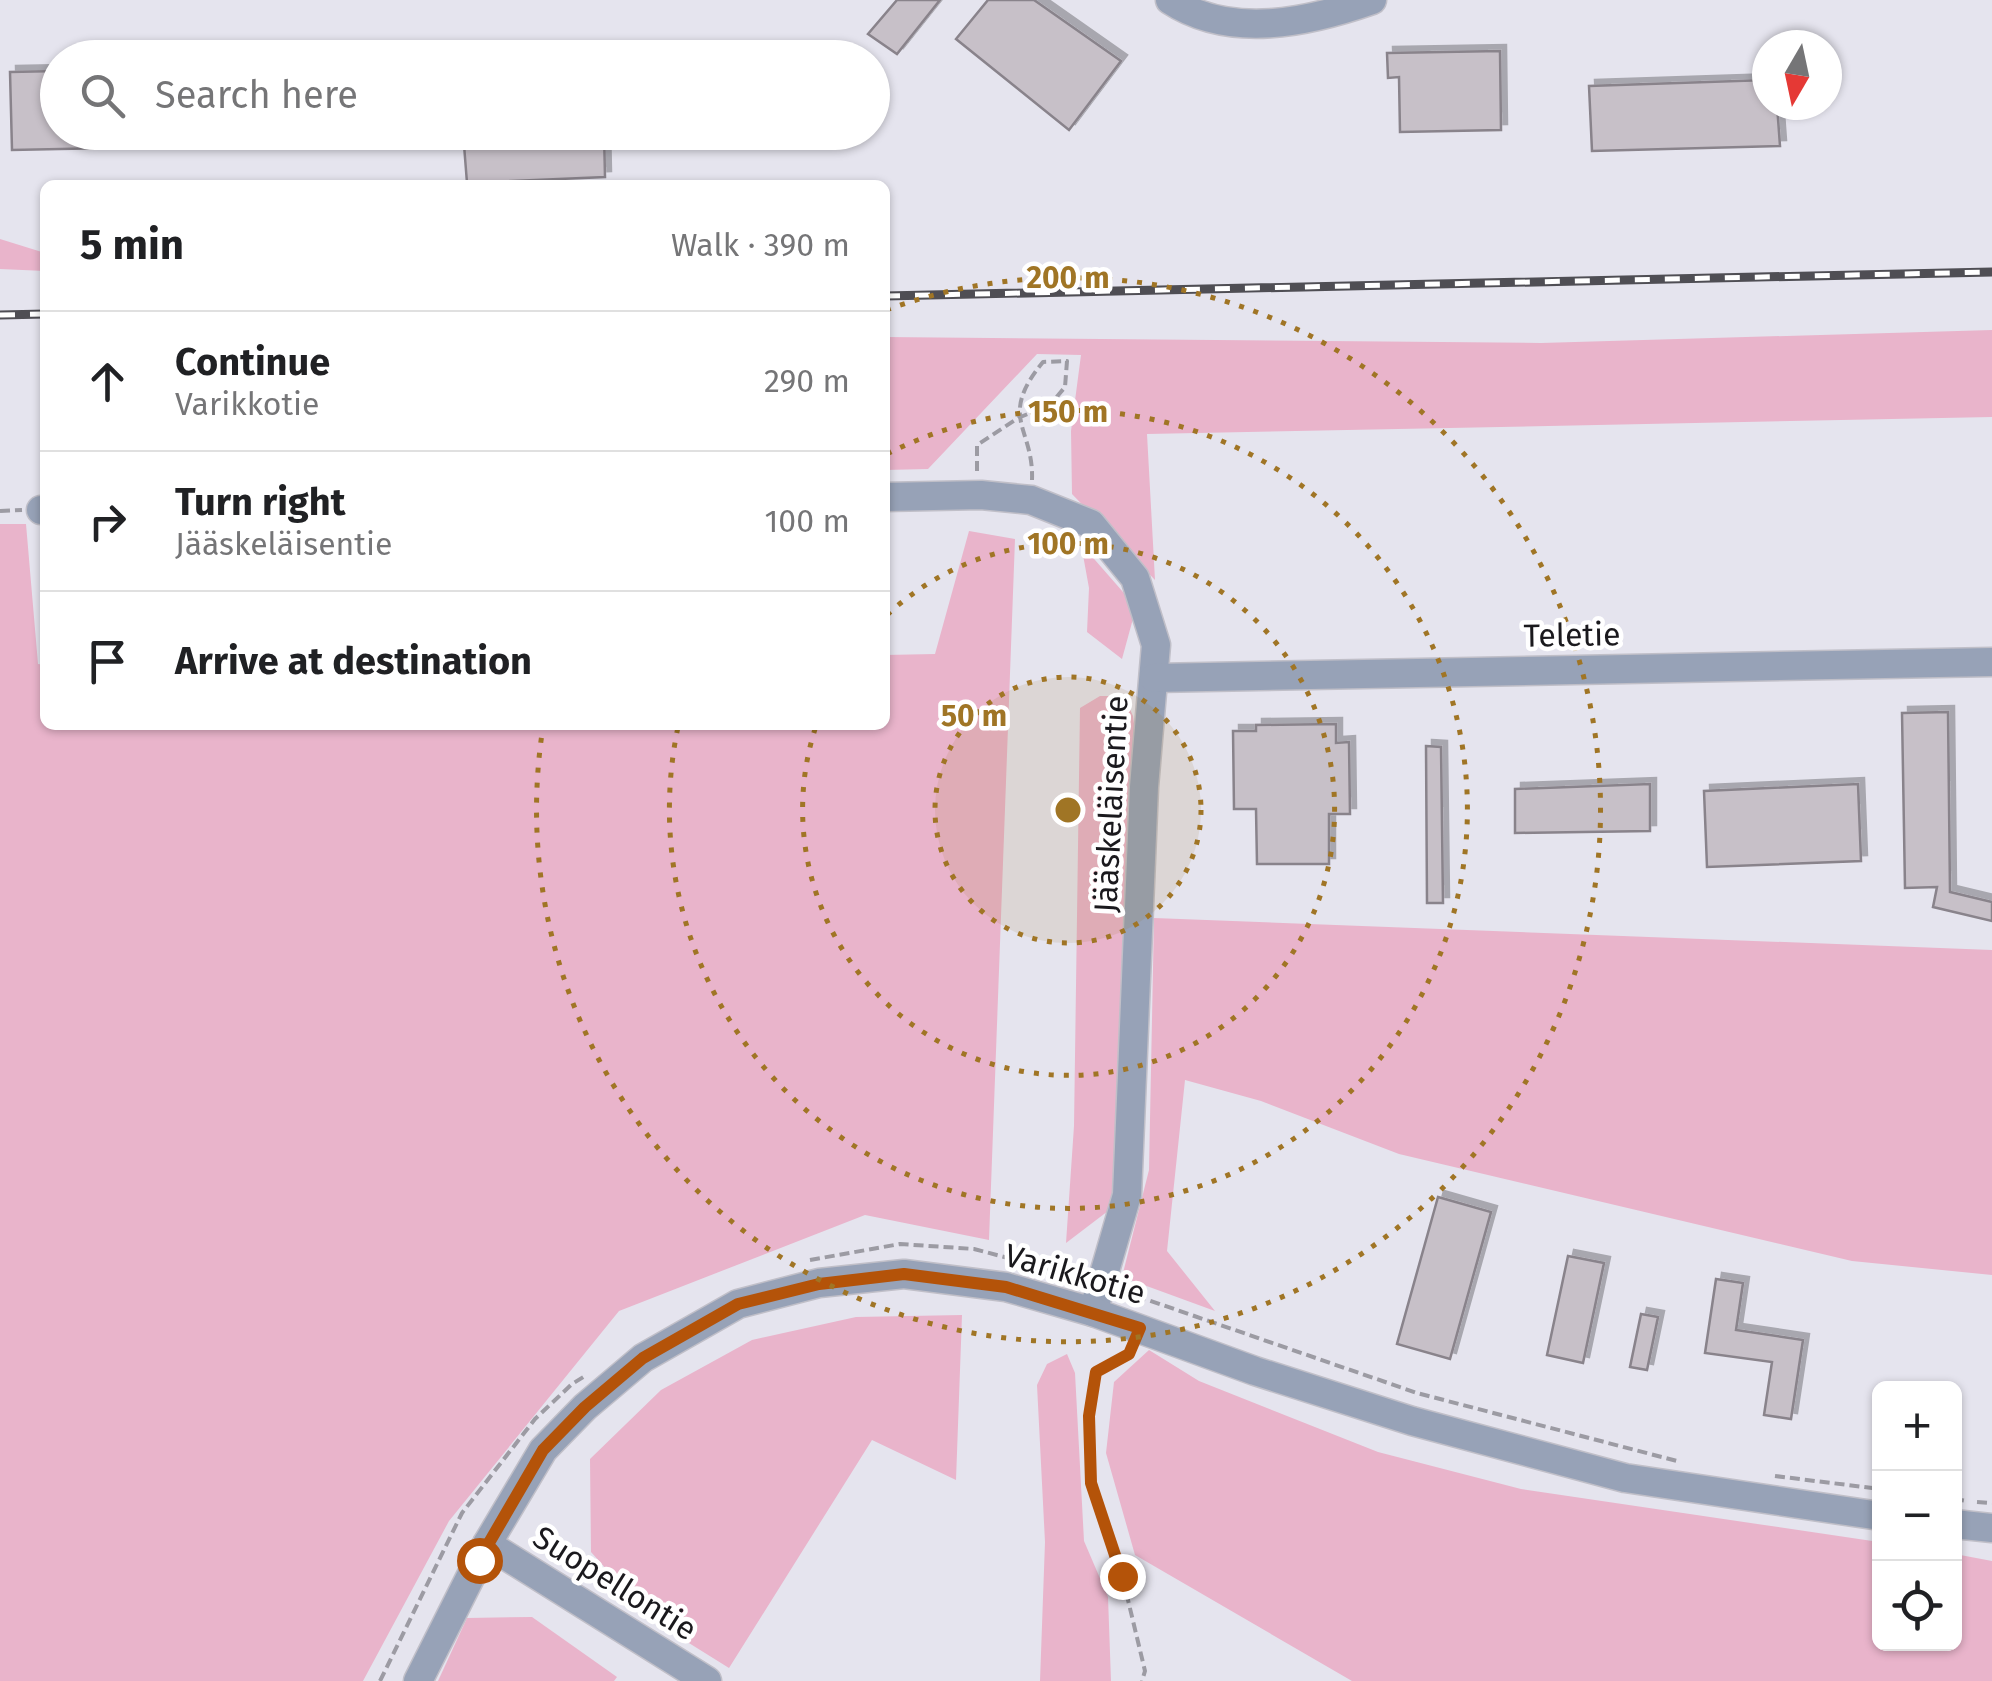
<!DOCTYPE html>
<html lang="en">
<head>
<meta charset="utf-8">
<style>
  :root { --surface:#fff; --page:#f2f2f2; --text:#202124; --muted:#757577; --line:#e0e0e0 }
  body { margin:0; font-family:"Fira Sans",sans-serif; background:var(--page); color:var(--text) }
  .controls { position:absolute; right:30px; bottom:30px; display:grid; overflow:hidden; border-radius:15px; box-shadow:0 2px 8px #0004 }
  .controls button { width:90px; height:90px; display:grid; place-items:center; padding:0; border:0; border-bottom:2px solid var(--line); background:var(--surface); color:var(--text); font:50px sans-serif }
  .compass { position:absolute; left:1752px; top:30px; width:90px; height:90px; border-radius:50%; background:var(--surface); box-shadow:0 2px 8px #0004; rotate:189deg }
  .stop { position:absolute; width:30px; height:30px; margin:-22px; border:8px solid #b45309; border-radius:50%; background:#fff }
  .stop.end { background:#b45309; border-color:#fff; box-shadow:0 2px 10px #0008 }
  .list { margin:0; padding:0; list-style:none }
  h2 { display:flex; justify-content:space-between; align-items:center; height:130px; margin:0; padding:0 40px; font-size:42px }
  h2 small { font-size:32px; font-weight:400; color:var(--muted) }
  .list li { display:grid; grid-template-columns:65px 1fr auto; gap:30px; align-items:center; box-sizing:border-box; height:140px; padding:0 40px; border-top:2px solid var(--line) }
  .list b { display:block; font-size:38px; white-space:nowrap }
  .list p { margin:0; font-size:32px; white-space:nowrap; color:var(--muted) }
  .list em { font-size:32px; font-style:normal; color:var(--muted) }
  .icon { flex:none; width:55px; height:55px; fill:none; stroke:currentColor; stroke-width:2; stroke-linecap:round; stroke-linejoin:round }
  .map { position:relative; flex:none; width:1992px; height:1681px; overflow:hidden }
  .search { position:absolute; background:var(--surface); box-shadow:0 2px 8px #0004; left:40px; top:40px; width:850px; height:110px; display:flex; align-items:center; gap:25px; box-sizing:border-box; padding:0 35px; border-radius:55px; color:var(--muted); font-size:38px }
  .panel { position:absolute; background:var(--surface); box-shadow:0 2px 8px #0004; left:40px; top:180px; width:850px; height:550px; border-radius:15px }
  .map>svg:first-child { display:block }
</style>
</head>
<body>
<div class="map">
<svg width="1992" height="1681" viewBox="0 0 1992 1681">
  <defs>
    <filter id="shadow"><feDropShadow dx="6" dy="-6" stdDeviation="0" flood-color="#0004"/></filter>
  </defs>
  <rect width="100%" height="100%" fill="#e5e4ee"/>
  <g fill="#e9b4cb">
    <path d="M0 239 45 253V271L0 269Z"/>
    <path d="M1992 330V417L1147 434 1155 580 1072 494 1071 431 1081 355 1037 354 928 469 885 470V337L1541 343Z"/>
    <path d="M0 524H26L38 664 45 665V725H885V655L935 654 969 531 1015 539 989 1240 865 1215 619 1311 449 1521 363 1681H0Z"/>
    <path d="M1081 544 1130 600 1134 615 1122 659 1087 632 1089 588Z"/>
    <path d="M1100 696H1124L1133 716 1136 739 1126 1171 1108 1211 1066 1243 1074 1126 1080 708Z"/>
    <path d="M1154 918 1992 950V1275L1852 1261 1399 1154 1261 1101 1185 1080 1167 1251 1215 1311 1122 1277 1149 1170Z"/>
    <path d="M962 1315 956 1480 872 1440 729 1668 652 1620 591 1552 590 1459 661 1390 752 1340 856 1317Z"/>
    <path d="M1149 1350 1199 1381 1378 1452 1521 1489 1879 1542 1880 1644H1954L1955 1554 1992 1561V1681H1352L1135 1555 1106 1453 1114 1382Z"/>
    <path d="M1067 1354 1075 1373 1084 1541 1108 1597 1111 1681H1040L1045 1542 1037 1385 1047 1364Z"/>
    <path d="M532 1617 617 1677 614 1681H438L467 1618Z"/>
  </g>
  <g fill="#c7c0c8" stroke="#89838b" stroke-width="2.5" filter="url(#shadow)">
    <path d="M897 0H940L897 54 868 34Z"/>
    <path d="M988 0H1034L1121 61 1069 130 956 39Z"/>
    <path d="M1500 51 1501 130 1400 132 1399 77 1388 78 1387 53Z"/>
    <path d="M58 71V132H207V146L12 150 10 72Z"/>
    <path d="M1767 80V105H1777L1780 146 1592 151 1589 86Z"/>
    <path d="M463 132H604L605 177 467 183Z"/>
    <path d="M1948 712 1950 892 1992 902V921L1933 907 1937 887 1905 888 1902 713Z"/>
    <path d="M1336 724V743L1349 742 1350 814H1329V864H1257L1256 809H1234L1233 731H1256V725Z"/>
    <path d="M1426 746 1441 747 1443 903H1427Z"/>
    <path d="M1650 784V831L1515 833V789Z"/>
    <path d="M1858 784 1861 861 1707 867 1704 791Z"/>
    <path d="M1438 1197 1491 1212 1450 1359 1397 1344Z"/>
    <path d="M1568 1256 1604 1263 1583 1363 1547 1355Z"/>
    <path d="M1716 1279 1743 1283 1736 1330 1803 1340 1791 1419 1764 1415 1772 1362 1705 1353Z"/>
    <path d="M1641 1314 1658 1317 1647 1370 1630 1367Z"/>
  </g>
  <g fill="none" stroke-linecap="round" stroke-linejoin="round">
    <g stroke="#c0bfc8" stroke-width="31">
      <g id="minor">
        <path d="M1170 0C1231 40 1309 22 1372 0"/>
        <path d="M885 497 981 495 1031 500 1091 524 1135 578 1156 645 1144 787 1127 1195 1093 1312"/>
        <path d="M41 510H45"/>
        <path d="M1154 678 1992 662"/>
        <path d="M1954 1524 1992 1528"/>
        <path d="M487 1544 707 1681"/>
        <path d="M418 1681 487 1544 543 1450 585 1407 643 1358 738 1304 819 1283 904 1274 1006 1287 1093 1312 1255 1371 1412 1421 1625 1478 1880 1516"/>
      </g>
    </g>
    <g stroke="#9c9ba3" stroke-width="4" stroke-dasharray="10 5" stroke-linecap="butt">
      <path d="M977 471V445L1018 418 1050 405 1065 387 1067 361 1043 362C997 418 1034 427 1032 480"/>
      <path d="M0 511 22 510"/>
      <path d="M810 1260 900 1244 974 1249 1080 1277"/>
      <path d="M1122 1291 1417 1393 1677 1461"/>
      <path d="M1131 1349 1129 1353 1096 1372 1089 1416 1091 1483 1122 1575 1145 1671 1142 1681"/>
      <path d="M1775 1476 1880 1489"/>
      <path d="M1954 1499 1967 1501"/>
      <path d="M1977 1502 1992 1503"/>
      <path d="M380 1681 462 1513 535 1419 572 1384 585 1376"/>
    </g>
    <use href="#minor" stroke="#97a2b7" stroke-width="28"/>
    <g stroke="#4f4e54" stroke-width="9">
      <g id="rail">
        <path d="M885 296 1992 272"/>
        <path d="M0 315 45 314"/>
      </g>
    </g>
    <use href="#rail" stroke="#fff" stroke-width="5" stroke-dasharray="15" stroke-linecap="butt"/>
  </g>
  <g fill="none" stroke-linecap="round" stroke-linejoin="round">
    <path stroke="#b45309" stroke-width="12" d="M479 1560 543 1450 585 1407 643 1358 738 1304 819 1284 904 1274 1006 1287 1140 1328 1129 1354 1096 1372 1089 1416 1091 1483 1122 1576"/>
  </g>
  <circle cx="1068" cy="810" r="133" fill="#a07525" fill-opacity=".12"/>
  <g fill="none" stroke="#a07525" stroke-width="5" stroke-dasharray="5 10">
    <circle cx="1068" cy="810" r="133"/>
    <path d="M887 615A266 266 0 1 1 816 726"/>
    <path d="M887 454A399 399 0 1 1 678 727"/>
    <path d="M886 310A532 532 0 1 1 543 727"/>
  </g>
  <g text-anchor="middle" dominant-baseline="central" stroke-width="9" stroke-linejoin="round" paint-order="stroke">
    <g font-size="32" fill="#1a191d" stroke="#fff">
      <text transform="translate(1572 635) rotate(-1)">Teletie</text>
      <text transform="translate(1111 804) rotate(-87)">Jääskeläisentie</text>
      <text transform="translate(1075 1274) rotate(16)">Varikkotie</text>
      <text transform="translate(615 1583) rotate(32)">Suopellontie</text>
    </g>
  </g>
  <circle cx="1068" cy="810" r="15" fill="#a07525" stroke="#fff" stroke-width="5"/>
  <g font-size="30" text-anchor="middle" font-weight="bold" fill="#a07525" stroke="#fff" stroke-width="9" stroke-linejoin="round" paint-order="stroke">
    <text x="1068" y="288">200 m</text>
    <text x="1068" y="422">150 m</text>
    <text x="1068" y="554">100 m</text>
    <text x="974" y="726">50 m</text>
  </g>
</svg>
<div class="controls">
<button>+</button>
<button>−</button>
<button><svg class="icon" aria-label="locate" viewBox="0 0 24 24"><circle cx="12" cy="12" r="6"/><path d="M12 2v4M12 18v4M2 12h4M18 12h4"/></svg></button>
</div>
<svg class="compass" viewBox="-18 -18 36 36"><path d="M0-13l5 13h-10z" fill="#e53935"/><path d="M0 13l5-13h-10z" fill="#757577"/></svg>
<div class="stop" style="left:479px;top:1560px"></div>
<div class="stop end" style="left:1122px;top:1576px"></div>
<div class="search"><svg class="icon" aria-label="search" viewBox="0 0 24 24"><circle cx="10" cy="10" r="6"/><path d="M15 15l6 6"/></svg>Search here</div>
<section class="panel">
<h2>5 min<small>Walk · 390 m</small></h2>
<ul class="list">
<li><svg class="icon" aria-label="ahead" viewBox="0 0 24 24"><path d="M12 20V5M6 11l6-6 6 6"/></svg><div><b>Continue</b><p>Varikkotie</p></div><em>290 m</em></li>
<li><svg class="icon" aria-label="right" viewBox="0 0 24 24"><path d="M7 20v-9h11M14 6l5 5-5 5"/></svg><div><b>Turn right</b><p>Jääskeläisentie</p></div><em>100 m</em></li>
<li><svg class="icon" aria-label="arrive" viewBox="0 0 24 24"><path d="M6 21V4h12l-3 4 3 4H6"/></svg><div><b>Arrive at destination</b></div></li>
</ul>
</section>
</div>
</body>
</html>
